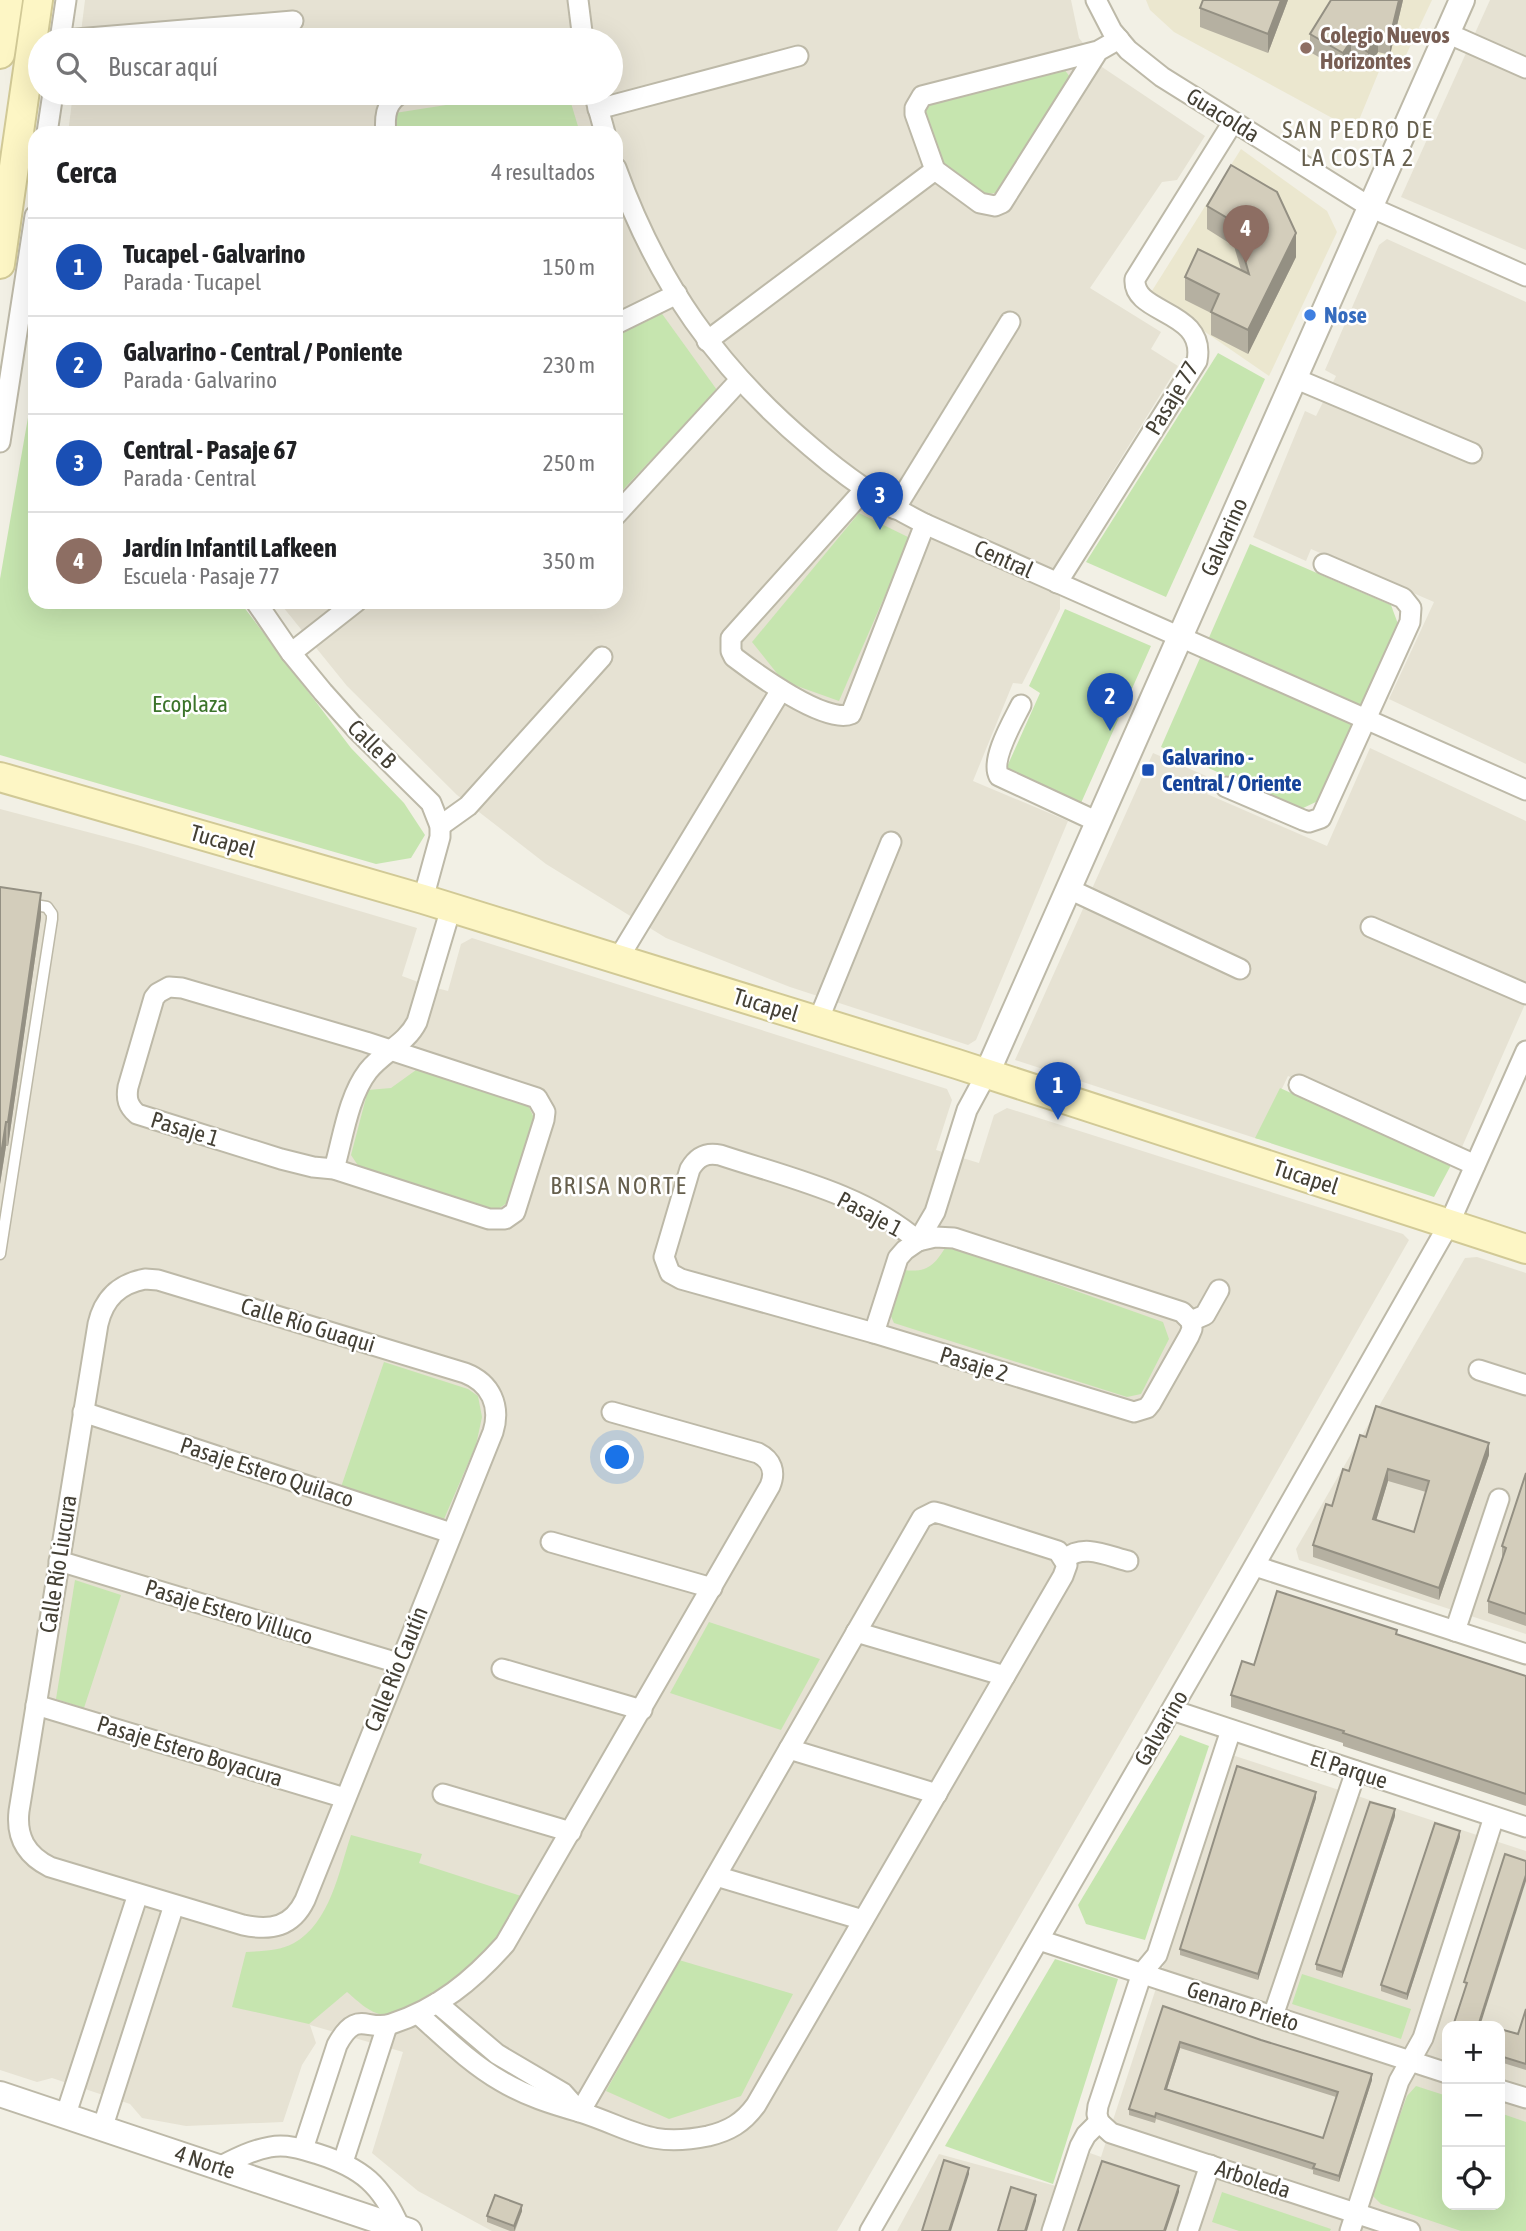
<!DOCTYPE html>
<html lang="es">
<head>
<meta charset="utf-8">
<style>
  :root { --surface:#fff; --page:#f6f6f6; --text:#202124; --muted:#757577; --line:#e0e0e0; --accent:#1a73e8 }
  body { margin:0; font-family:"Asap Condensed",sans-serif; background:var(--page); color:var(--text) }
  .controls { position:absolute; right:21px; bottom:21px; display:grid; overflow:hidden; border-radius:14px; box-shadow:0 7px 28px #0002 }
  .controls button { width:63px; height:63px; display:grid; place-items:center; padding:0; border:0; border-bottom:2px solid var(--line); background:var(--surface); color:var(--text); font:35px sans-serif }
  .you { position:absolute; left:618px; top:1458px; width:24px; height:24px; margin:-18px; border:5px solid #fff; border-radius:50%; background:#1a73e8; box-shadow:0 0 0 10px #1a73e833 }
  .badge { display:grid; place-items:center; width:46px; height:46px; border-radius:50%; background:var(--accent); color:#fff; font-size:23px; font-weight:700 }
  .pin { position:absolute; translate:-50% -58px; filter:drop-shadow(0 2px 4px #0008) }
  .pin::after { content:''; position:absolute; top:37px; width:24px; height:21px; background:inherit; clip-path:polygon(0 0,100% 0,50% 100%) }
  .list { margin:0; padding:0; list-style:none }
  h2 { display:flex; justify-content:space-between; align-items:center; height:91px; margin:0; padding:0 28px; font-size:30px }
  h2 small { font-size:23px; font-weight:400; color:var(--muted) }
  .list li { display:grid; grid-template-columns:46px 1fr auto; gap:21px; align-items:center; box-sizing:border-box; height:98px; padding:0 28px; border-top:2px solid var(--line) }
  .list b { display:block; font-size:26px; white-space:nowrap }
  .list p { margin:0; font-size:23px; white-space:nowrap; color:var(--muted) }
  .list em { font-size:23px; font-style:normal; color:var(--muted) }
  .icon { flex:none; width:38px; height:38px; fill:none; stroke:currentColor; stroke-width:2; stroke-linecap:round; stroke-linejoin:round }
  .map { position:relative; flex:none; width:1526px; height:2231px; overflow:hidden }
  .search { position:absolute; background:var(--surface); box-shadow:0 7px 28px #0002; left:28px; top:28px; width:595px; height:77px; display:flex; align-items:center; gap:18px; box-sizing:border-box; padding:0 24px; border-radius:38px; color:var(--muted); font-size:26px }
  .panel { position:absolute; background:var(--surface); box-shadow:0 7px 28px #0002; left:28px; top:126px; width:595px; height:483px; border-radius:21px }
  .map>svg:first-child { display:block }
</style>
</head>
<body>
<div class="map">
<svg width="1526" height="2231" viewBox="0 0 1526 2231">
  <rect width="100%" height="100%" fill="#f2f0e5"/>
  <g fill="#e6e2d3" fill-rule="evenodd">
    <path d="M85 0H1071L1079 38 1102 67 1205 136 1177 180 1162 182 1090 288 1161 332 1151 349 1178 366 1060 557V609L1022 684 1013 683 973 781 1068 821 976 1040 968 1045 790 987 666 938 546 864 457 795 347 686 279 602H616V133H68L73 93H611V40H80Z"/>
    <path d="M1490 0H1526V250L1401 197Z"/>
    <path d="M1387 239 1526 302V764L1389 699 1434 602 1311 549 1306 561 1253 537 1305 411 1316 416 1336 376 1325 370 1379 245Z"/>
    <path d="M1370 748 1526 821V1002L1462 1147 1288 1076 1258 1139 1015 1060 1153 753 1213 779 1207 794 1327 846Z"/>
    <path d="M0 809 137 845 417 928 402 976 429 986 448 991 461 944 472 938 947 1089 952 1100 936 1150 979 1163 994 1115 1007 1108 1403 1234 1409 1240 1242 1533 837 2231H492L418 2191 372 2153 403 2052 310 2025 316 2043 302 2065 283 2122 186 2126 142 2118 130 2104 52 2078 37 2082 0 2070Z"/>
    <path d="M1477 1257 1526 1273V1634L1299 1560 1296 1549 1465 1258Z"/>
    <path d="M1232 1755 1526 1851V2231H897L939 2154 1074 2191 1090 2153 1101 2157ZM1447 2026H1500V2205H1447Z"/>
  </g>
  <g fill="#ebe7cf">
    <path d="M1146 0H1432L1399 70 1382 64 1359 120 1345 125 1174 32 1150 10Z"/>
    <path d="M1241 149 1327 211 1337 232 1269 376 1150 294Z"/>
  </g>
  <g fill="#c6e5af">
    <path d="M1064 69 1070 77 1067 86 995 193 983 195 943 168 924 115 926 105 931 101Z"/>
    <path d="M523 93H568L580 133H398L395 113Z"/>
    <path d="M660 311 717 390 616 497V333Z"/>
    <path d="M1218 353 1265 379 1166 597 1086 562Z"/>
    <path d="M35 377V602H240L351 748 404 803 425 835 411 858 376 864 0 755V579Z"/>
    <path d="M859 513 910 538 839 701 783 681 752 642Z"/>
    <path d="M1250 544 1391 605 1398 624 1318 801 1301 809 1161 747Z"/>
    <path d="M1065 609 1151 646 1081 803 1006 769 1040 693 1029 686Z"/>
    <path d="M416 1070 527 1103 534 1118 507 1203 495 1211 361 1170 351 1155 368 1090 391 1088Z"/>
    <path d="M1280 1088 1451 1165 1434 1197 1255 1138Z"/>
    <path d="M947 1245 1163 1322 1169 1339 1141 1394 1127 1397 894 1323 889 1312 904 1270C929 1273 935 1264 947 1245Z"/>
    <path d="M384 1362 468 1389 478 1396 482 1417 476 1445 444 1519 341 1487Z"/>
    <path d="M75 1580 121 1595 84 1708 56 1699Z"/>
    <path d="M709 1622 820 1659 781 1730 670 1693Z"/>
    <path d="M1180 1735 1209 1746 1145 1940 1086 1924 1078 1905Z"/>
    <path d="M351 1835 422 1854 419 1863 521 1896C511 1914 501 1935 487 1950 471 1968 411 2013 389 2015 372 2016 359 2002 347 1992L309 2024 232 2007 246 1952C261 1951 280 1951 294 1943 330 1923 339 1871 351 1835Z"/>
    <path d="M1055 1959 1118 1979 1053 2184 945 2146Z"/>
    <path d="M679 1960 793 1994 741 2096 669 2119 606 2091Z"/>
    <path d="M1302 1974 1411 2009 1401 2039 1292 2004Z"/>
    <path d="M1416 2086 1447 2096V2205H1500V2113L1526 2122V2231H1461L1381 2204 1371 2194 1407 2096Z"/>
    <path d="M1222 2192 1331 2229 1330 2231H1239L1212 2222Z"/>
  </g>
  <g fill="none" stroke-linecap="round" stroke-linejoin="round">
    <g stroke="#bdb9a8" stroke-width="13">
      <path id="service" d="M0 1254 52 919V914L47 907 29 904"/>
    </g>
    <g stroke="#bdb9a8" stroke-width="23">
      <g id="minor">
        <path d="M578 0 583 40"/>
        <path d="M1096 0 1112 31 1128 50 1162 77 1370 207 1526 276"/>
        <path d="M1447 33 1526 68"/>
        <path d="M60 40 66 0"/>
        <path d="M64 40 293 21"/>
        <path d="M1098 51 922 96 915 108V114L935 170 980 203 995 206 1002 203 1098 51 1119 39"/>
        <path d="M594 93 605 133"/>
        <path d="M598 109 798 56"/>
        <path d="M47 133 53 93"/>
        <path d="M386 133C384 116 386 101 402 93"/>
        <path d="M616 168C657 282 718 369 811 447 847 478 883 503 925 524L1526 790"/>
        <path d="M616 324 677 294"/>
        <path d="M707 341 935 170"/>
        <path d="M1294 378 1472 453"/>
        <path d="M0 442 35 216"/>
        <path d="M864 490 731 638V651L734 657C755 673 826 725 851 714L925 524"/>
        <path d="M895 509 1010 322"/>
        <path d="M616 515 739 381"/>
        <path d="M1057 583 1197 361C1207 309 1132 315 1135 279L1233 122"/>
        <path d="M256 602 291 653 323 692 357 730 431 803 440 826V837L423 899"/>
        <path d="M291 653 356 602"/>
        <path d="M1021 705C1013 721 990 760 999 776L1098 822"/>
        <path d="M1226 787 1303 820 1309 822 1321 818 1410 622 1411 608 1403 598 1324 564"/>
        <path d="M440 826 468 806 602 657"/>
        <path d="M1069 889 1240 969"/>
        <path d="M1371 927 1526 994"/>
        <path d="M618 959 781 690"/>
        <path d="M169 987 182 988 366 1042 537 1098 545 1112 544 1120 515 1212 505 1219H489L334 1169 313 1167 281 1159 137 1114C128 1106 126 1099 128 1087L154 998 158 993Z"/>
        <path d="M818 1021 891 842"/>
        <path d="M1299 1085 1475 1165"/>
        <path d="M334 1169C343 1138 348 1097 368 1071 383 1052 406 1044 417 1022L451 908"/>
        <path d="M918 1241C864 1194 786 1177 720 1155 706 1152 697 1157 690 1169L664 1257 670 1273 681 1279 874 1333 1134 1412 1147 1408 1151 1403 1189 1336 1192 1329 1191 1321"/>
        <path d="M918 1241 935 1237 954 1238 1182 1312 1191 1321"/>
        <path d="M145 1279 158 1280 465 1373C491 1383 501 1406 493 1432L305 1900C292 1927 271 1931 243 1925L50 1867C26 1855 16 1837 19 1811L98 1324C104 1298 119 1284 145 1279Z"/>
        <path d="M1191 1321 1205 1315 1219 1290"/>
        <path d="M874 1333 898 1258 905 1250 918 1241 935 1212 967 1110 987 1073"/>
        <path d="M1479 1370 1526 1385"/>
        <path d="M83 1412 451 1533"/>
        <path d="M551 1542 712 1588"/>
        <path d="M1065 1559C1083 1543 1108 1556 1128 1561"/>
        <path d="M59 1561 398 1663"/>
        <path d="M1255 1566 1526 1654"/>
        <path d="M1455 1631 1499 1499"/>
        <path d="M856 1632 1005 1676"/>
        <path d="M502 1669 642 1710"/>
        <path d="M36 1705 345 1798"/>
        <path d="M1172 1710 1526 1827"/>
        <path d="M789 1749 937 1794"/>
        <path d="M443 1794 571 1832"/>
        <path d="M716 1876 863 1920"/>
        <path d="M1039 1940 1447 2073"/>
        <path d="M437 2003 497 2054 563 2093 580 2112"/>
        <path d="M418 2014C445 2038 470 2063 501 2081 526 2096 552 2104 580 2112 633 2129 648 2148 708 2136 729 2131 743 2123 756 2105L1063 1576 1067 1565 1058 1551 942 1514 934 1512 922 1518 580 2112"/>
        <path d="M1273 2016 1356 1771"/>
        <path d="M1500 2090 1526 2098"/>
        <path d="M65 2117 138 1894"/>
        <path d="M1099 2122 1097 2114 1098 2106 1142 1973 1157 1955 1231 1730"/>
        <path d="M1099 2122 1111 2133 1410 2231"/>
        <path d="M102 2129 174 1905"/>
        <path d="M303 2149 337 2045C357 2008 367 2032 391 2024 438 2009 473 1980 505 1944L770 1486C776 1472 772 1460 758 1453L612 1412"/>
        <path d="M343 2162 387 2026"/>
        <path d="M219 2167C235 2159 252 2150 270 2147 287 2144 302 2149 318 2154 362 2168 382 2185 400 2228"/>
        <path d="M870 2231 1228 1612 1449 1224 1526 1051"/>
        <path d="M1052 2231 1080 2146 1086 2135 1099 2122"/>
        <path d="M1188 2231 1210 2165"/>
        <path d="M1350 2231 1399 2081 1423 2038 1494 1817"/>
      </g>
    </g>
    <g stroke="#bdb9a8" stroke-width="28">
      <g id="tertiary">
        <path d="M987 1073 1462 0"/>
        <path d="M0 2094 409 2231"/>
      </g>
    </g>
    <g stroke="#d1c996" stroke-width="32">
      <g id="secondary">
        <path d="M0 54 8 0"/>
        <path d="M0 264 38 0"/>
        <path d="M0 777 423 899 957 1064 1526 1249"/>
      </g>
    </g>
    <use href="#service" stroke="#fff" stroke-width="10"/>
    <use href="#minor" stroke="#fff" stroke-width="19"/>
    <use href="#tertiary" stroke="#fff" stroke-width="24"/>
    <use href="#secondary" stroke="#fdf6c5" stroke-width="28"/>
  </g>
  <g fill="#b5b0a1" fill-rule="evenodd">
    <path d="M1288 0 1268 53 1200 27V8Z"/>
    <path d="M1403 0 1390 55 1378 52 1368 69 1351 59 1343 71 1310 52V34Z"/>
    <path d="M1207 206 1296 257 1248 354 1211 335V313L1185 300V277L1241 270 1234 246 1207 229Z"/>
    <path d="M0 887 41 917 8 1146H6L0 1184Z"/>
    <path d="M1366 1437 1489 1455 1439 1600 1313 1557V1545ZM1388 1481 1426 1492 1414 1532 1376 1520Z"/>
    <path d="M1526 1473V1626L1488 1613V1601L1502 1559V1546Z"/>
    <path d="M1397 1634 1526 1676V1806L1343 1746V1743L1231 1707V1695L1254 1665Z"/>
    <path d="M1316 1798 1258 1980 1180 1955V1949Z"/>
    <path d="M1395 1816 1342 1978 1316 1970V1964Z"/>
    <path d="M1460 1837 1407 2000 1381 1991V1985Z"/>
    <path d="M1163 2006 1372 2080 1339 2182 1313 2174V2170L1156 2119 1155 2123 1129 2115V2109ZM1180 2048 1336 2097 1323 2138 1167 2089Z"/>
    <path d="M1526 2009V2070L1500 2062V2029L1518 2034Z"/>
    <path d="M522 2211 515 2231H510L487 2222V2216Z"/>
  </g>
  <g fill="#949083">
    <path d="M1281 0H1288L1268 53V34Z"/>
    <path d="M1399 0H1403L1390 55V37Z"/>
    <path d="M1378 34V52L1368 69V52Z"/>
    <path d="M1351 41V59L1343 71V53Z"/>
    <path d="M1296 233V257L1248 354V330Z"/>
    <path d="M41 893V917L8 1146V1122Z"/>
    <path d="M6 1122V1146L0 1184V1161Z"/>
    <path d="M1489 1443V1455L1439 1600V1588Z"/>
    <path d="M1388 1469V1481L1373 1531V1519Z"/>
    <path d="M1316 1792V1798L1258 1980V1974Z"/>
    <path d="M1395 1809V1816L1342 1978V1972Z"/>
    <path d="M1460 1831V1837L1407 2000V1994Z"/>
    <path d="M1526 1875V1881L1480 2026 1479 2023Z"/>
    <path d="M1180 2042V2048L1165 2095V2089Z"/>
    <path d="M1372 2074V2080L1339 2182V2176Z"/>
    <path d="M969 2168V2174L951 2231H949Z"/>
    <path d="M1179 2186V2192L1166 2231H1164Z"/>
    <path d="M1036 2195V2201L1027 2231H1025Z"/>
    <path d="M522 2205V2211L514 2231V2226Z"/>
  </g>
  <g fill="#d3cdbb" stroke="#949083" stroke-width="2" fill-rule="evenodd">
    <path d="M1203 0H1281L1268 34 1200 8Z"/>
    <path d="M1331 0H1399L1390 37 1378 34 1368 52 1351 41 1343 53 1310 34Z"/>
    <path d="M1231 165 1277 192 1296 233 1248 330 1211 312 1219 294 1185 277 1198 249 1249 274 1234 222 1207 206Z"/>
    <path d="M0 887 41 893 8 1122H6L0 1161Z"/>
    <path d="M1376 1406 1489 1443 1439 1588 1313 1545 1326 1504 1332 1506 1343 1469 1349 1471 1360 1435 1366 1437ZM1388 1469 1429 1481 1414 1532 1373 1519Z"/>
    <path d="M1526 1473V1614L1488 1601 1506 1548 1502 1546Z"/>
    <path d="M1277 1591 1397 1630 1396 1634 1526 1676V1794L1343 1733 1344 1731 1231 1695 1242 1661 1254 1665Z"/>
    <path d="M1237 1766 1316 1792 1258 1974 1180 1949Z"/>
    <path d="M1370 1802 1395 1809 1342 1972 1316 1964Z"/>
    <path d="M1435 1823 1460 1831 1407 1994 1381 1985Z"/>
    <path d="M1505 1854 1526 1861V1875L1479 2023 1491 2026H1453L1467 1983 1464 1982Z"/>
    <path d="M1163 2006 1261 2040 1372 2074 1339 2176 1313 2168 1315 2164 1156 2113 1155 2117 1129 2109ZM1180 2042 1338 2092 1323 2138 1165 2089Z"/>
    <path d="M1526 2009V2064L1500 2056V2029L1518 2034Z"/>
    <path d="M944 2160 969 2168 949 2231H922Z"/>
    <path d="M1102 2161 1179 2186 1164 2231H1078Z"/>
    <path d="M1011 2187 1036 2195 1025 2231H998Z"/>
    <path d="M495 2195 522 2205 514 2226 487 2216Z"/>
  </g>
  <circle fill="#8d6e63" stroke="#fff" stroke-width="2.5" cx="1306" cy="48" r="7"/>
  <circle fill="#3f7fe0" stroke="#fff" stroke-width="2.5" cx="1310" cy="315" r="7"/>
  <rect fill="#1a4fb4" stroke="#fff" stroke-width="2.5" x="1141" y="763" width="14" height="14" rx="3.5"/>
  <g text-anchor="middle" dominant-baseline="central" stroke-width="5" stroke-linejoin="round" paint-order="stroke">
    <g font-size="23" font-weight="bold" fill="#785e54" stroke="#fff" text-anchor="start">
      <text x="1320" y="35">Colegio Nuevos<tspan x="1320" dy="26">Horizontes</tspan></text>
    </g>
    <g font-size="23" fill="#444035" stroke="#fff">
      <text transform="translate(1223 115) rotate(32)">Guacolda</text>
      <text transform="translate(1172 398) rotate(-59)">Pasaje 77</text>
      <text transform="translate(1224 537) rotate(-66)">Galvarino</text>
      <text transform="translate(1004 559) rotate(24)">Central</text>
      <text transform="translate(372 744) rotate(45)">Calle B</text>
      <text transform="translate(223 841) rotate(16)">Tucapel</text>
      <text transform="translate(766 1005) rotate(17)">Tucapel</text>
      <text transform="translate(185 1129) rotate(17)">Pasaje 1</text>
      <text transform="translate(1306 1177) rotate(18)">Tucapel</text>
      <text transform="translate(870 1214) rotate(28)">Pasaje 1</text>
      <text transform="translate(308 1325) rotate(17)">Calle Río Guaqui</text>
      <text transform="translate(974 1364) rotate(17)">Pasaje 2</text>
      <text transform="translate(267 1472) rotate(18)">Pasaje Estero Quilaco</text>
      <text transform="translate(58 1564) rotate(-81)">Calle Río Liucura</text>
      <text transform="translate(229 1612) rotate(17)">Pasaje Estero Villuco</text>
      <text transform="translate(396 1669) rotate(-68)">Calle Río Cautín</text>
      <text transform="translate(1161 1728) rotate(-60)">Galvarino</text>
      <text transform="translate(190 1751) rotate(17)">Pasaje Estero Boyacura</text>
      <text transform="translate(1349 1769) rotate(18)">El Parque</text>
      <text transform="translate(1243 2006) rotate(18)">Genaro Prieto</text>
      <text transform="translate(205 2162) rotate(18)">4 Norte</text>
      <text transform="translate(1253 2179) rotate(18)">Arboleda</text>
    </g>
    <g font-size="23" font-weight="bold" fill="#366cbe" stroke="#fff" text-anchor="start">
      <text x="1324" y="315">Nose</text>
    </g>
    <g font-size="23" fill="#3c742b" stroke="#fff">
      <text x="190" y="704">Ecoplaza</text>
    </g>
    <g font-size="23" font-weight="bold" fill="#164399" stroke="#fff" text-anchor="start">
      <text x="1162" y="757">Galvarino -<tspan x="1162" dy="26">Central / Oriente</tspan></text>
    </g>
    <g font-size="24" letter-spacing="2" fill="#665f4d" stroke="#fff">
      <text x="1358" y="129">SAN PEDRO DE<tspan x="1358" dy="28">LA COSTA 2</tspan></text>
      <text x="619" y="1185">BRISA NORTE</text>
    </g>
  </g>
</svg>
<div class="controls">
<button>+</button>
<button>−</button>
<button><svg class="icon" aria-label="locate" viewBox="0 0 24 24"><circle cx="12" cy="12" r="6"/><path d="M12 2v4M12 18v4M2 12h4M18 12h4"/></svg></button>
</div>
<div class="you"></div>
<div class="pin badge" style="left:1058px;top:1120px;background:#1a4fb4">1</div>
<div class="pin badge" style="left:1110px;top:731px;background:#1a4fb4">2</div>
<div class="pin badge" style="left:880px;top:530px;background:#1a4fb4">3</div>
<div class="pin badge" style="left:1246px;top:263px;background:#8d6e63">4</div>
<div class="search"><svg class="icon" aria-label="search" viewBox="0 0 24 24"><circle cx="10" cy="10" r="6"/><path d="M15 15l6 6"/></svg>Buscar aquí</div>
<section class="panel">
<h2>Cerca<small>4 resultados</small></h2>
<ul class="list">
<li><span class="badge" style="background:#1a4fb4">1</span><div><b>Tucapel - Galvarino</b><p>Parada · Tucapel</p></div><em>150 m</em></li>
<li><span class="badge" style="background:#1a4fb4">2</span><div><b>Galvarino - Central / Poniente</b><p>Parada · Galvarino</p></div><em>230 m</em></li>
<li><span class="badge" style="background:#1a4fb4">3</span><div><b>Central - Pasaje 67</b><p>Parada · Central</p></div><em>250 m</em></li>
<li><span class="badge" style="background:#8d6e63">4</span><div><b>Jardín Infantil Lafkeen</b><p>Escuela · Pasaje 77</p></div><em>350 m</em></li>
</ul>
</section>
</div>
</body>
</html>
